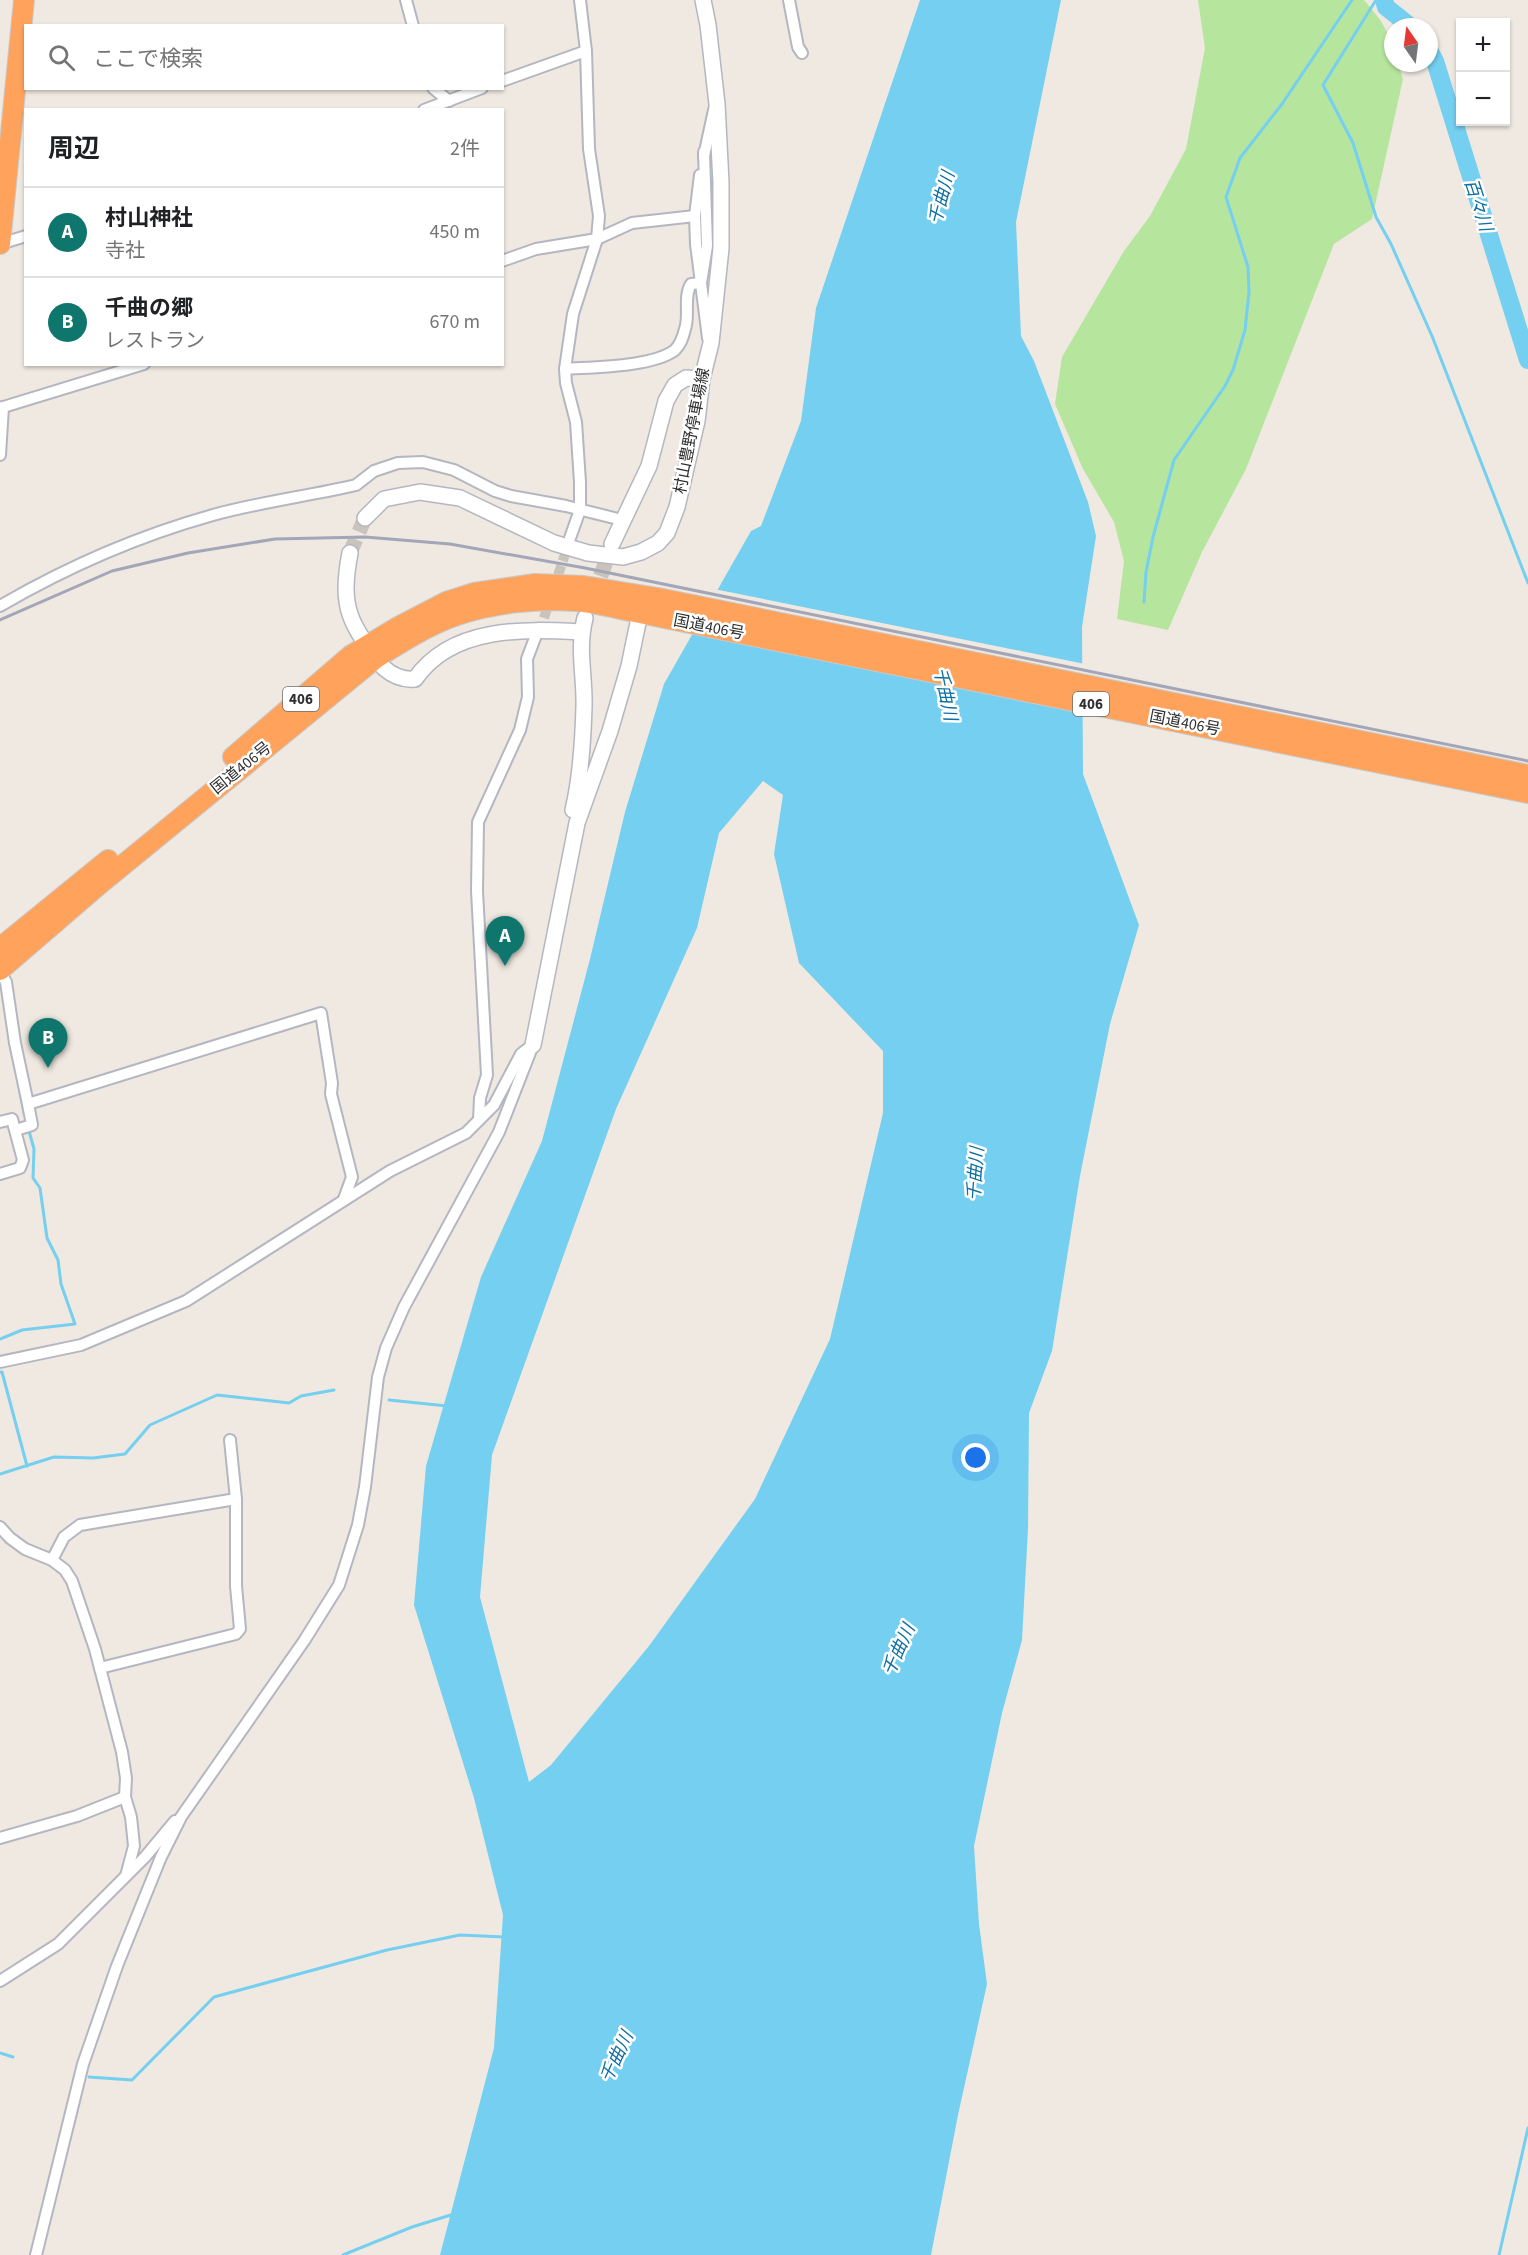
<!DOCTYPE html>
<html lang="ja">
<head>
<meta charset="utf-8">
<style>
  :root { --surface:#fff; --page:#f6f6f6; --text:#202124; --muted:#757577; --line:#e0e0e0; --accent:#0f766e }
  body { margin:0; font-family:"Source Sans 3","Noto Sans JP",sans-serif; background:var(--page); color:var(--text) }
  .controls { position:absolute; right:18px; top:18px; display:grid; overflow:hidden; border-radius:0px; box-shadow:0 2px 4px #0004 }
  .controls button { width:54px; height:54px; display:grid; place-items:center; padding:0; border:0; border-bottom:2px solid var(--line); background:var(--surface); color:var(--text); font:30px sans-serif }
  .compass { position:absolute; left:1384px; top:18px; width:54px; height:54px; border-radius:50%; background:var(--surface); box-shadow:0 2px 4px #0004; rotate:346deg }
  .you { position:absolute; left:976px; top:1458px; width:21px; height:21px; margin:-15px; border:4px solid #fff; border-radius:50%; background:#1a73e8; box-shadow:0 0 0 9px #1a73e833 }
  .badge { display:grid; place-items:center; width:39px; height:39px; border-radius:50%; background:var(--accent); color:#fff; font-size:20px; font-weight:700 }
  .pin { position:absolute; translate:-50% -50px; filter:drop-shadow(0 2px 3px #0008) }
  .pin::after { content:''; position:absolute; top:32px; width:21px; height:18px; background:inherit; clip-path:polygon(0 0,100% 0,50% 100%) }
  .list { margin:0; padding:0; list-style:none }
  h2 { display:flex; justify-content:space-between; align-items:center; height:78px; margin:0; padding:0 24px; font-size:26px }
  h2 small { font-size:20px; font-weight:400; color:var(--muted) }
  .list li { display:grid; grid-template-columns:39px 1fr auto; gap:18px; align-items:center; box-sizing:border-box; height:90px; padding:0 24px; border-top:2px solid var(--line) }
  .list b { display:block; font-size:22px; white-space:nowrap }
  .list p { margin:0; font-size:20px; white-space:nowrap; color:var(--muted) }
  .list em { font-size:20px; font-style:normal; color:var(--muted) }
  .icon { flex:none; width:33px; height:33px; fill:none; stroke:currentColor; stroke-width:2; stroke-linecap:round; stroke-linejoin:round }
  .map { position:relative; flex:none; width:1528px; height:2255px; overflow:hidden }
  .search { position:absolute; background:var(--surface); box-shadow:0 2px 4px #0004; left:24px; top:24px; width:480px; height:66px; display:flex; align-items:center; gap:15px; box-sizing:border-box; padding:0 21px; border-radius:0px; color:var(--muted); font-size:22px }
  .panel { position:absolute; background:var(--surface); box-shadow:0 2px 4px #0004; left:24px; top:108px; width:480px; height:258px; border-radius:0px }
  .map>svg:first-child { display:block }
</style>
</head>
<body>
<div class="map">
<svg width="1528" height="2255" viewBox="0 0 1528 2255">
  <rect width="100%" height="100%" fill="#efe9e1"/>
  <path fill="#b6e59e" d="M1198 0H1364C1382 21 1393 34 1393 63H1398L1403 79 1372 219 1334 244 1246 469 1202 552 1168 630 1117 619 1124 561 1114 522 1083 469 1055 404 1062 357 1124 251 1150 216 1186 149 1205 48Z"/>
  <path fill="#75cff0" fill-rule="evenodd" d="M920 0H1061L1016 222 1021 336 1034 361 1088 502 1096 536 1082 627 1083 774 1139 925 1110 1024 1080 1176 1052 1351 1029 1413 1028 1528 1022 1640 1002 1713 974 1846 979 1924 987 1984 958 2115 931 2255H440L494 2048 503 1915 474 1798 414 1605 426 1466 481 1277 542 1141 590 959 625 812 664 684 751 531 761 526 801 421 816 308ZM763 781 783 795 774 854 799 963 883 1051V1113L830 1339 755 1499 649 1646 551 1765 529 1782 480 1597 492 1455 616 1109 697 928 719 833Z"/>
  <path fill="#efe9e1" d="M714 589 1085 664 1086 714 689 633Z"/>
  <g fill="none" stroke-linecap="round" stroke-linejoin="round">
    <g stroke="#75cff0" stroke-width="3">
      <path d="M1376 0 1323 85 1353 143 1376 217 1391 244 1432 336 1528 583"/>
      <path d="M1144 602 1146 572 1153 537 1174 460 1225 386 1233 370 1245 330 1249 292 1248 267 1226 197 1240 158 1282 104 1352 0"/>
      <path d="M20 1092 24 1113"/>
      <path d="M0 1339 22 1330 75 1324 61 1284 58 1260 47 1238 40 1188 33 1178 34 1149 29 1131"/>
      <path d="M0 1372H2L27 1466"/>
      <path d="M389 1400 447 1406"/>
      <path d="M0 1474 54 1457 93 1458 125 1454 150 1425 217 1395 289 1403 301 1396 334 1390"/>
      <path d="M0 2053 13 2057"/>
      <path d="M89 2077 132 2080 214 1997 387 1950 460 1935 504 1937"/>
      <path d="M343 2255 412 2227 454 2214"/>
      <path d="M1499 2255 1528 2128"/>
    </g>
    <g stroke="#75cff0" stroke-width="18">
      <path d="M1384 0 1386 7 1411 27"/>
      <path d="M1429 50 1435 61 1528 360"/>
    </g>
    <path stroke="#c8c4bd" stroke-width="10" stroke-dasharray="10 5" stroke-linecap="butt" d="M544 618 569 542"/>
    <g stroke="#c8c4bd" stroke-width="15" stroke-dasharray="15 8" stroke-linecap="butt">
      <path d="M350 553 365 518"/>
      <path d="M593 598 612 544"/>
    </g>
    <g stroke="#b4b7c1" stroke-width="14">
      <g id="street">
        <path d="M406 0 413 26"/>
        <path d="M789 0 798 47 802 53"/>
        <path d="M502 81 586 51"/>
        <path d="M433 88 449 101"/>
        <path d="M424 110 482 88"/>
        <path d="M704 156 714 110"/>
        <path d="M700 175 695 216 696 244 708 338"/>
        <path d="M0 244 26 236"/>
        <path d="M502 261 536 249 597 239 632 223 695 216"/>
        <path d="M565 369C593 367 653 367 675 350 681 344 683 337 685 329 690 315 683 297 691 284L701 283 707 246 704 152"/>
        <path d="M0 408 144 364"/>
        <path d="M0 455 3 407"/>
        <path d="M570 538 580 510V482L576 422 566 383 565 369 573 314 597 239 599 216 589 149 586 51 580 0"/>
        <path d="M0 606C67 567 138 536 213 515 260 502 309 496 356 485L374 471 398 463 423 462 454 470 495 491 511 496 566 506 622 520"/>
        <path d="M0 971 6 982 15 1043 28 1104 321 1013 332 1083 331 1094 352 1177 344 1199"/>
        <path d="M530 1047 521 1054 494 1105 479 1120 480 1098 487 1075 477 891 478 822 520 730 528 697 527 659 538 630"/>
        <path d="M0 1122 12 1119 23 1160 20 1168 0 1174"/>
        <path d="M16 1130 32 1125 28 1104"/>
        <path d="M0 1362 81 1345 186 1301 390 1171 466 1133 479 1120"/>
        <path d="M0 1527 10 1538 25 1549 52 1560 65 1570 72 1581 95 1649 122 1752 126 1778 125 1797 131 1817 134 1846 126 1876"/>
        <path d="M52 1560 64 1537 80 1525 236 1499"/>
        <path d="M100 1668 236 1634 240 1629 236 1586V1499L230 1440"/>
        <path d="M0 1838 77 1816 125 1797"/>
        <path d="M0 1981 58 1944 145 1857 175 1821"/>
        <path d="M36 2255 83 2064 117 1966 161 1857 181 1817 304 1641 339 1585 358 1525 365 1487 378 1377 386 1348 404 1307 499 1132 533 1045"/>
      </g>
    </g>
    <g stroke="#b4b7c1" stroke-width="18">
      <g id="secondary">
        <path d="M365 518 384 499 420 492 460 498 554 543 588 553 623 557 641 552 658 543 667 533 677 507 697 421 702 379 711 343 721 248V183L717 104 708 25 703 0"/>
        <path d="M612 544 649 466 666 401 675 385 686 378 702 379"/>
        <path d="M350 553C339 610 351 625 384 668 393 676 403 680 415 679 452 626 523 629 581 632"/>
        <path d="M573 810C581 777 583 741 584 707 585 676 577 650 585 618"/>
        <path d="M533 1045 577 823 610 731 629 666 640 613"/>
      </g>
    </g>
    <g stroke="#c9c9c9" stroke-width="22">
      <g id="highway">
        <path d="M0 244 24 0"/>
        <path d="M233 757 350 656 398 627 446 602 474 593 535 584 584 586 658 598 1528 775"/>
        <path d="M0 948 108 860"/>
        <path d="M0 970 101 883 376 658C402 642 428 625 457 615 494 603 538 598 576 601 598 603 619 609 640 613L1528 793"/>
      </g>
    </g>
    <use href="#street" stroke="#fff" stroke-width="10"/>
    <use href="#secondary" stroke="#fff" stroke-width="15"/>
    <use href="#highway" stroke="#ffa35c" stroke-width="20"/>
    <path stroke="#a3a6b8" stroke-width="3" d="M0 620 112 571 188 553 275 539 365 537 450 544 585 568 1528 761"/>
  </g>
  <g text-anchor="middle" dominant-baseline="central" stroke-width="5" stroke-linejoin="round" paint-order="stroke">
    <g fill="#fff" stroke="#6d6d6d" stroke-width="1.5">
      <rect x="283" y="687" width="36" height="24" rx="4.5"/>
      <rect x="1073" y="692" width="36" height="24" rx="4.5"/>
    </g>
    <g font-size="15" font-weight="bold" fill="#2e2e2e">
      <text x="301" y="699">406</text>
      <text x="1091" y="704">406</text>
    </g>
    <g font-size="16" fill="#2e2e2e" stroke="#fff">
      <text transform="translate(692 431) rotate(-79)">村山豊野停車場線</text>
      <text transform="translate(709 627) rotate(11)">国道406号</text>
      <text transform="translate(1185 723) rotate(11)">国道406号</text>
      <text transform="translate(241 768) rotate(-39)">国道406号</text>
    </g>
    <g font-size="18" font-style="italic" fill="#0d6fa3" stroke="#fff">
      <text transform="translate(942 198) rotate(-75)">千曲川</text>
      <text transform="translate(1478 205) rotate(72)">百々川</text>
      <text transform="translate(945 694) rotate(78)">千曲川</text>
      <text transform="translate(976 1174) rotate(-86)">千曲川</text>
      <text transform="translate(899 1650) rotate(-66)">千曲川</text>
      <text transform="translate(617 2057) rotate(-65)">千曲川</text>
    </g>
  </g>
</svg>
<div class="controls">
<button>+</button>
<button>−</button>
</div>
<svg class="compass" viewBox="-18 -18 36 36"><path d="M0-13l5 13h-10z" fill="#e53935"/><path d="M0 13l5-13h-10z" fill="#757577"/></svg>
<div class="you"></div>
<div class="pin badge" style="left:505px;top:966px">A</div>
<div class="pin badge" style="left:48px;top:1068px">B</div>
<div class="search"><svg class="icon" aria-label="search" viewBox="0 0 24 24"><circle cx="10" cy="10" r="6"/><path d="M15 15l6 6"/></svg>ここで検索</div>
<section class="panel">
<h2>周辺<small>2件</small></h2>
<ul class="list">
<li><span class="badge">A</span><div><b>村山神社</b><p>寺社</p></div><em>450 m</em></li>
<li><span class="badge">B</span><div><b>千曲の郷</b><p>レストラン</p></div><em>670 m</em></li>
</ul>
</section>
</div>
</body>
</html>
